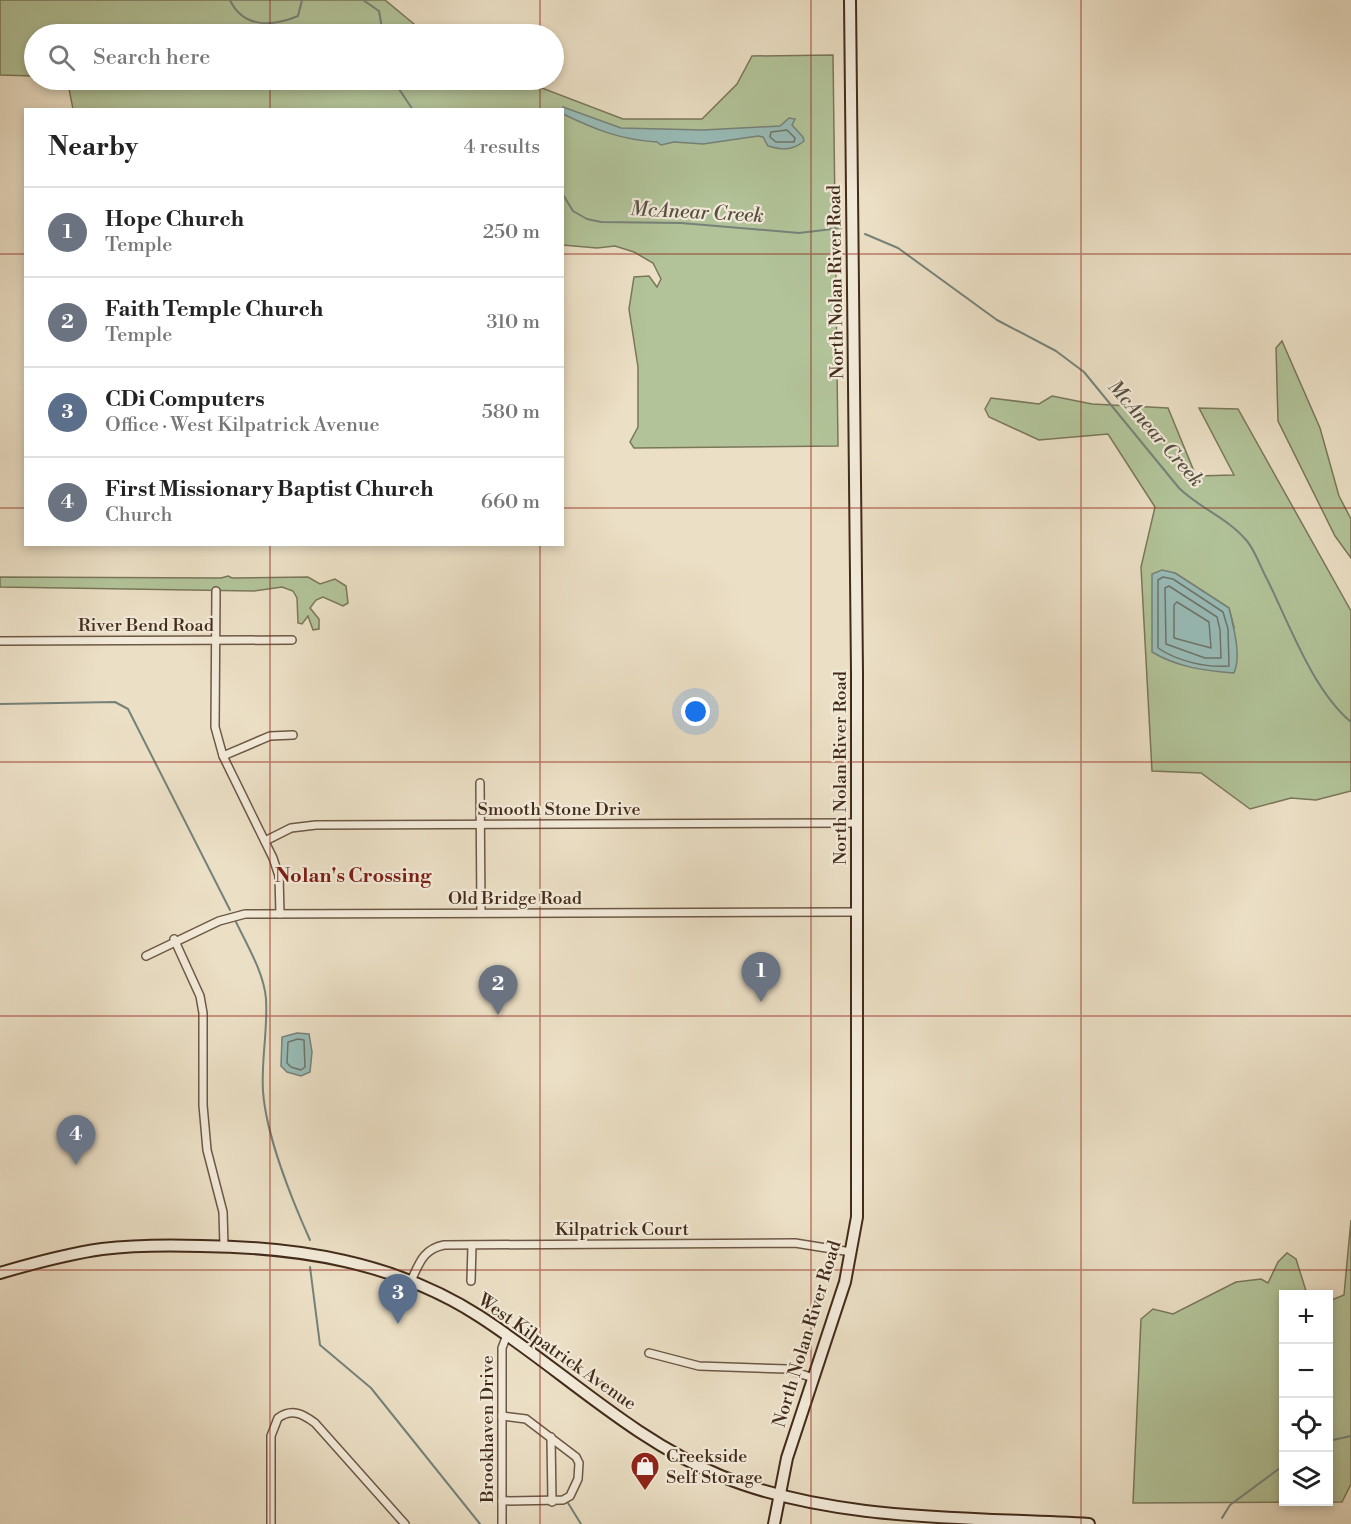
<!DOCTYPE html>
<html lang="en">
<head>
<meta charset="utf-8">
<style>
  :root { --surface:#fff; --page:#f6f6f6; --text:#222; --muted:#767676; --line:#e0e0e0; --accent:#8f2418 }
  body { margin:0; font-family:"Libre Bodoni",serif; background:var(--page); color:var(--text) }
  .controls { position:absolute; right:18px; bottom:18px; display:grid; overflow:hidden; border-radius:0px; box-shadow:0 3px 9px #0003 }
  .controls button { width:54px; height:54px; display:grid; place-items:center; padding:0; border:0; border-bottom:2px solid var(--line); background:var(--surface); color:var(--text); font:30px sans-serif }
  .you { position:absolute; left:696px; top:712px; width:21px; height:21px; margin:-15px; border:4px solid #fff; border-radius:50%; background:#1a73e8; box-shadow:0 0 0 9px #1a73e833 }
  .badge { display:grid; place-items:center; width:39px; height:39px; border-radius:50%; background:var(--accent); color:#fff; font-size:20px; font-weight:700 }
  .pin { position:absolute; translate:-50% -50px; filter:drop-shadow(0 2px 3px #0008) }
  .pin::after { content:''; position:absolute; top:32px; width:21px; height:18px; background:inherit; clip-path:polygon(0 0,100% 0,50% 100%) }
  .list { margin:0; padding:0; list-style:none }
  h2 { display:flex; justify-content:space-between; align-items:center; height:78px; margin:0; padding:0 24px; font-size:26px }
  h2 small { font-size:20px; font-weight:400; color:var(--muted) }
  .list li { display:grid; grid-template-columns:39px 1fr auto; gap:18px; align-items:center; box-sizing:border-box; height:90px; padding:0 24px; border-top:2px solid var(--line) }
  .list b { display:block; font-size:22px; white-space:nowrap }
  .list p { margin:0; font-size:20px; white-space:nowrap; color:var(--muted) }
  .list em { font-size:20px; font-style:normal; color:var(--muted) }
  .icon { flex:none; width:33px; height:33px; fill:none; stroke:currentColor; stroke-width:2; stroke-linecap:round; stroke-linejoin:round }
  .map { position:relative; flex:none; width:1351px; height:1524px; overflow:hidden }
  .search { position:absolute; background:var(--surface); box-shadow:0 3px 9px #0003; left:24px; top:24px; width:540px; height:66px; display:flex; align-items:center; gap:15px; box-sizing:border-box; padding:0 21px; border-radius:33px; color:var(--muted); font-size:22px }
  .panel { position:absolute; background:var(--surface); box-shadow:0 3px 9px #0003; left:24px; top:108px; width:540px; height:438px; border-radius:0px }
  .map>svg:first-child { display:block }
</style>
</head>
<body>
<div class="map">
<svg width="1351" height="1524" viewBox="0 0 1351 1524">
  <rect width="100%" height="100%" fill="#ebdfc5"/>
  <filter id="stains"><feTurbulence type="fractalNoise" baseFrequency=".00333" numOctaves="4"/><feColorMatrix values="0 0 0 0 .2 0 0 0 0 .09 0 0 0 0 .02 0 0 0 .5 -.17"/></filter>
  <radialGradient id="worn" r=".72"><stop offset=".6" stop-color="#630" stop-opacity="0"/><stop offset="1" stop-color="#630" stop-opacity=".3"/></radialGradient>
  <g fill="#b2c399" stroke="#7a775a" stroke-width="1.5" fill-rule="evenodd">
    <path d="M0 0H385L426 34H34V76L0 75Z"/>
    <path d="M833 55 838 446 634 448 630 442 638 427V367L629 309 634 277 649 276 657 287 661 279 653 263 634 252 615 246 597 248 563 245 562 110 73 109 69 89 47 80H521L623 119H702L737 84 752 56Z"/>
    <path d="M1282 341 1320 428 1339 496 1351 519V558L1335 536 1278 421 1276 348Z"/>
    <path d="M1052 396 1092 404 1168 408 1196 476 1234 475 1199 408 1238 409 1351 611V791L1316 800 1291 798 1250 809 1201 773 1152 771 1141 567 1155 507 1108 434 1039 440 989 417 985 409 991 398 1039 404ZM1175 573 1229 608 1234 627Z"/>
    <path d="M228 576 232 578 308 577 320 584 335 579 346 586 348 603 343 606 323 597 316 600 310 608 319 619V629L313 630 308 616 302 624 298 623 297 598 293 591 282 587 254 591 0 587V577L221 578Z"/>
    <path d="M1351 1220V1484L1342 1502 1133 1503 1141 1319 1153 1309 1173 1314 1236 1282 1261 1279 1268 1283 1278 1262 1287 1253 1296 1259 1307 1294H1284V1502H1328L1329 1301 1344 1295Z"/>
  </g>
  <g fill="#98bcb8" stroke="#768279" stroke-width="1.5">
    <path d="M563 107 621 128 703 130 780 126 789 118 795 119 792 125 803 137 804 141C792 151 782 150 768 146L763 137 758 136 703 144 674 142 661 145 657 142C621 140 594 129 563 114Z"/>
    <path d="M1162 570 1175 573 1229 608C1233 626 1242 656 1234 673 1205 671 1177 667 1152 652V574Z"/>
    <path d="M297 1033 309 1034 312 1052 310 1072 301 1076 287 1072 281 1066 282 1037Z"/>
  </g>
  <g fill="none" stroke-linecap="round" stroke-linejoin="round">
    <g stroke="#6e7469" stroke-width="1.5">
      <path d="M787 130 795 138 794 142H776L770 137 771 132Z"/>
      <path d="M1163 577 1173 579 1223 612 1228 629 1229 666C1206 668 1177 661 1158 648V580Z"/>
      <path d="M1169 586 1217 617 1220 630 1221 658H1205L1166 644 1165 588Z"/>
      <path d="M1177 602 1209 622 1211 648 1174 638V605Z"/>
      <path d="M298 1039 304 1040 305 1067 301 1070 291 1067 287 1063 288 1042Z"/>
    </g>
    <g stroke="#768279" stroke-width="2">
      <path d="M230 0C243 28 272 27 298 16L302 0"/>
      <path d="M363 0 379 11 383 34"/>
      <path d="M393 80 413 110"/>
      <path d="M562 193 573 211 587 219 601 222 681 223 799 233 841 228"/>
      <path d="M865 234 898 248 997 320 1056 351 1084 372 1179 488C1199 508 1228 518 1247 541 1256 552 1261 569 1268 581 1290 626 1313 690 1351 722"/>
      <path d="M0 704 115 702 128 709 230 910"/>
      <path d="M236 922C247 945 264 973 266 999 268 1029 261 1061 263 1091 266 1135 292 1200 310 1240"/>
      <path d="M310 1267 320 1345 371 1388 480 1524"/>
      <path d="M1328 1441 1351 1436"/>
      <path d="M568 1503 581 1524"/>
      <path d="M1222 1518 1230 1505 1284 1465"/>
    </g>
    <g stroke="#6d5845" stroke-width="10">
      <g id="minor">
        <path d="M216 591 215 727 223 756 273 858 279 876 280 914"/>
        <path d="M0 641 292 640"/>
        <path d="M223 756 270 736 293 735"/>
        <path d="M480 783 481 913"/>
        <path d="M265 841 291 828 316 825 857 823"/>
        <path d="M174 939 200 996 203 1013V1105L207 1150 223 1212 224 1246"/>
        <path d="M146 956 219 921 245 914 857 912"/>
        <path d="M411 1281C419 1264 423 1249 444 1245L795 1243 851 1252"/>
        <path d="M471 1281 472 1245"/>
        <path d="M649 1353 699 1366 787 1369 813 1378"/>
        <path d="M551 1437 552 1502"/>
        <path d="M502 1501 563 1500 570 1496 578 1479 579 1463 576 1457 526 1419 502 1416"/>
        <path d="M271 1524V1436L278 1418C292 1408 303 1414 315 1423L405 1524"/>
        <path d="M502 1524V1348L507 1335"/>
      </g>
    </g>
    <g stroke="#432b1a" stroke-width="14">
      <g id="secondary">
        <path d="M0 1273C34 1263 67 1254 102 1249 135 1245 168 1245 201 1246 299 1247 395 1262 479 1316 560 1368 631 1439 721 1476 833 1522 969 1517 1089 1524"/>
        <path d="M774 1524 787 1458 845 1282 857 1217V672L850 0"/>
      </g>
    </g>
    <use href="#minor" stroke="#f2ead9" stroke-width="7"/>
    <use href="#secondary" stroke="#f2ead9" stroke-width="10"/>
  </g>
  <path fill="none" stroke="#8f2418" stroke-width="1.5" stroke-opacity="0.55" d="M270 0V34M540 0V34M811 0V1524M1081 0V1524M270 80V110M540 80V110M0 254H26M562 254H1351M0 508H26M562 508H1351M270 544V1524M540 544V1524M0 762H1351M0 1016H1351M0 1270H1351"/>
  <defs>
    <g id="shop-pin" transform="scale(1.5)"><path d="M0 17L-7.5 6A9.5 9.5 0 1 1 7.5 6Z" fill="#8f2418" stroke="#f2ead9"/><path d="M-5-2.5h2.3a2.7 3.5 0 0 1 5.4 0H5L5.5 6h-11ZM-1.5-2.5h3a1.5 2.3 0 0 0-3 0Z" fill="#fff"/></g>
  </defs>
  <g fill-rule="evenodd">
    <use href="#shop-pin" x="645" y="1466"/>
  </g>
  <g text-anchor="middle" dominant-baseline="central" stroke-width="4.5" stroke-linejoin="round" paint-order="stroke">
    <g font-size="18" fill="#432b1a" stroke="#f2ead9">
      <text transform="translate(836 282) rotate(-91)">North Nolan River Road</text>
      <text x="146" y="625">River Bend Road</text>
      <text transform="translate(840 768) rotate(-90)">North Nolan River Road</text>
      <text x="559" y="809">Smooth Stone Drive</text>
      <text x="515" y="898">Old Bridge Road</text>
      <text x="622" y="1229">Kilpatrick Court</text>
      <text transform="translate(807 1334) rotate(-73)">North Nolan River Road</text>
      <text transform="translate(557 1352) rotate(35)">West Kilpatrick Avenue</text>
      <text transform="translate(487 1429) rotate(-90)">Brookhaven Drive</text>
    </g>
    <g font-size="18" fill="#432b1a" stroke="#f2ead9" text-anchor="start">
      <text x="666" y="1456">Creekside<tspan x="666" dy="21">Self Storage</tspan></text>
    </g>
    <g font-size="20" font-style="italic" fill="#584f42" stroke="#f2ead9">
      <text transform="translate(697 213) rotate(3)">McAnear Creek</text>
      <text transform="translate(1155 434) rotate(49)">McAnear Creek</text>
    </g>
    <g font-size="20" font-weight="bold" fill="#7a1f14" stroke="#f2ead9">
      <text x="353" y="876">Nolan's Crossing</text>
    </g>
  </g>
  <rect width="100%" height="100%" filter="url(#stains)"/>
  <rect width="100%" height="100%" fill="url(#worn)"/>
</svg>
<div class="controls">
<button>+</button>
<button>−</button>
<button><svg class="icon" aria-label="locate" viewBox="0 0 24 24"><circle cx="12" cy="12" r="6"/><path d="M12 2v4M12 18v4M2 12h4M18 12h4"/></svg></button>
<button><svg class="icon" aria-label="layers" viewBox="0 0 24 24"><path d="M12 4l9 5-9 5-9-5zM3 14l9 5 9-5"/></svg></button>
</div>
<div class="you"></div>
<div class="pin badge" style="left:761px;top:1002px;background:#6b7280">1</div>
<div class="pin badge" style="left:498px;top:1015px;background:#6b7280">2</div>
<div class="pin badge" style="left:398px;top:1324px;background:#5c6f8a">3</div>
<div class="pin badge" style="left:76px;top:1165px;background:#6b7280">4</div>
<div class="search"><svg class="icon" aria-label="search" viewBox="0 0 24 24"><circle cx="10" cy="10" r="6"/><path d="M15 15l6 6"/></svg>Search here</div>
<section class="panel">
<h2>Nearby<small>4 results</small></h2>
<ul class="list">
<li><span class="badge" style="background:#6b7280">1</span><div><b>Hope Church</b><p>Temple</p></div><em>250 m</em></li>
<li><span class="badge" style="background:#6b7280">2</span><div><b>Faith Temple Church</b><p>Temple</p></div><em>310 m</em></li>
<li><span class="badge" style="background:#5c6f8a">3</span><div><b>CDi Computers</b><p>Office · West Kilpatrick Avenue</p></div><em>580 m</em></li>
<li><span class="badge" style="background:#6b7280">4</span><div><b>First Missionary Baptist Church</b><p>Church</p></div><em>660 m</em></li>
</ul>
</section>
</div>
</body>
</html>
